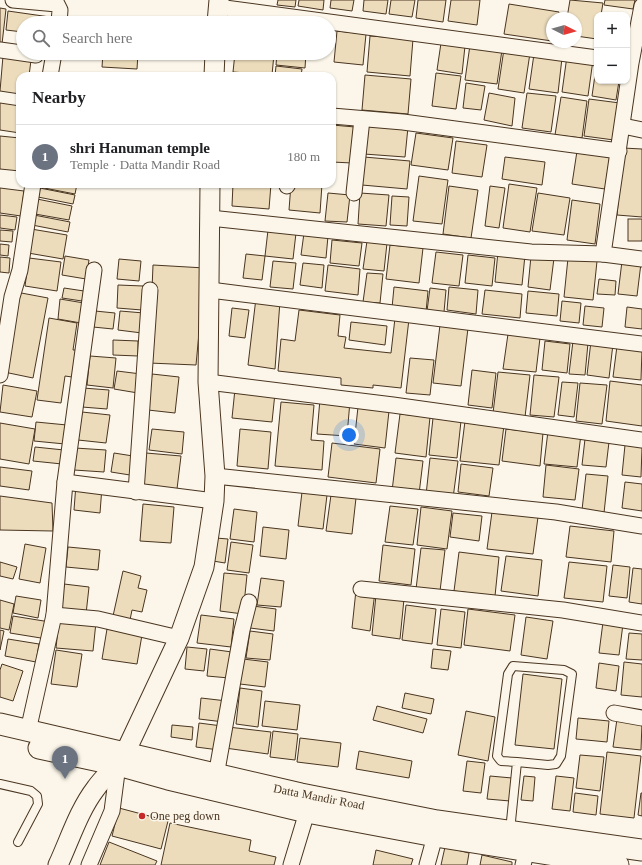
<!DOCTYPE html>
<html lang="en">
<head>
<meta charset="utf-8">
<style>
  :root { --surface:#fff; --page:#f2f2f2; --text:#202124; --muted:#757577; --line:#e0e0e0; --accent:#d93025 }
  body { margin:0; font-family:"Times New Roman",serif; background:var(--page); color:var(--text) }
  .controls { position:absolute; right:12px; top:12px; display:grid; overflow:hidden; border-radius:8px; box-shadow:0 1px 3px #0004 }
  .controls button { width:36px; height:36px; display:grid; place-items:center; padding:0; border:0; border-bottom:1px solid var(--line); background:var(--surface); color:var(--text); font:20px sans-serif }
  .compass { position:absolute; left:546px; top:12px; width:36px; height:36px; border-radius:50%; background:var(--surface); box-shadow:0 1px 3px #0004; rotate:95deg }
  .you { position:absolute; left:349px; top:435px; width:14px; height:14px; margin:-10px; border:3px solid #fff; border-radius:50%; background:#1a73e8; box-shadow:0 0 0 6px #1a73e833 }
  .badge { display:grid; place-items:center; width:26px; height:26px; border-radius:50%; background:var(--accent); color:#fff; font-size:13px; font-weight:700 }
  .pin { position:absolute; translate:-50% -33px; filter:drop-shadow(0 1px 2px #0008) }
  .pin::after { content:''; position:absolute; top:21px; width:14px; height:12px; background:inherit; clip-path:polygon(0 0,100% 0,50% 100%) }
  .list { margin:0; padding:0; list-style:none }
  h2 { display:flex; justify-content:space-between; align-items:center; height:52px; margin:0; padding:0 16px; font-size:17px }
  h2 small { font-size:13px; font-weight:400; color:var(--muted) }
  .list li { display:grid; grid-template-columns:26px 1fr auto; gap:12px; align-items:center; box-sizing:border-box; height:64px; padding:0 16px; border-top:1px solid var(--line) }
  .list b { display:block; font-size:15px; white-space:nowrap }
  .list p { margin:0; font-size:13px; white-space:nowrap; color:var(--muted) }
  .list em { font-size:13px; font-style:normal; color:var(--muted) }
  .icon { flex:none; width:22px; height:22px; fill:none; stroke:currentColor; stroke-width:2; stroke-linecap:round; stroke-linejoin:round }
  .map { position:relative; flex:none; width:642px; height:865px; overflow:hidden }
  .search { position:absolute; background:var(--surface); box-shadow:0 1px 3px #0004; left:16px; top:16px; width:320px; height:44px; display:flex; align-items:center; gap:10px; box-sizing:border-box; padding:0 14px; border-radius:22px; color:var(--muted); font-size:15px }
  .panel { position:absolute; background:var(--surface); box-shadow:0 1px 3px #0004; left:16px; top:72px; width:320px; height:116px; border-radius:12px }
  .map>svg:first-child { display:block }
</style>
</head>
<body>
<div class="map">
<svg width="642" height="865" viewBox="0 0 642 865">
  <rect width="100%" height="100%" fill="#fbf6e9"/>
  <g fill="#ecdcbc" stroke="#4a3520">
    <path d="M278 0H296L295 7 277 5Z"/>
    <path d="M299 0H324L323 10 298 6Z"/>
    <path d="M331 0H354L352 11 330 8Z"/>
    <path d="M364 0H388L386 14 363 11Z"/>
    <path d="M391 0H415L412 17 389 14Z"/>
    <path d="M418 0H446L443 22 416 18Z"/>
    <path d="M451 0H480L477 25 448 21Z"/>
    <path d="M570 0 603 3 601 15H597V39L576 36V18H567Z"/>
    <path d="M605 0H635L633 9 604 5Z"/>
    <path d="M509 4 559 12 558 18H552V41L504 34Z"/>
    <path d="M0 8 6 9 2 44 0 43Z"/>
    <path d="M8 11 50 17 49 23H23V32L6 30Z"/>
    <path d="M337 31 366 34 363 65 334 62Z"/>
    <path d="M370 36 413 39 410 76 367 72Z"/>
    <path d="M441 43 465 46 462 74 437 70Z"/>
    <path d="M470 45 502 50 497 84 465 80Z"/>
    <path d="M504 49 530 53 524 93 498 89Z"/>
    <path d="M103 53H138L137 69 102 67Z"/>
    <path d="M235 53 274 54 272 75 233 72Z"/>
    <path d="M277 53H306L305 68 276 65Z"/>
    <path d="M534 54 562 58 558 93 529 89Z"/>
    <path d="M3 56 31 60 29 76H20V94L0 91Z"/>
    <path d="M567 56 593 60 588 96 562 92Z"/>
    <path d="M597 61V81H619L616 100 592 96Z"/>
    <path d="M276 66 302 69 301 76H275Z"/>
    <path d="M304 73 329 74V76H304Z"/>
    <path d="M436 73 461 76 456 109 432 106Z"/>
    <path d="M365 75 411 79 408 114 362 110Z"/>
    <path d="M466 83 485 86 481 110 463 108Z"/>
    <path d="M489 93 515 98 512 126 484 120Z"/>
    <path d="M527 93 556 96 551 132 522 128Z"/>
    <path d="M561 97 587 101 582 138 555 135Z"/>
    <path d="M589 99 620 103 614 140 584 136Z"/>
    <path d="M0 103 20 106V133L0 130Z"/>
    <path d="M366 124 408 127 405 157 364 154Z"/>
    <path d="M332 125 355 127 352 163 332 162Z"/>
    <path d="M416 133 453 138 448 170 411 165Z"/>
    <path d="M0 136 20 138V171L0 169Z"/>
    <path d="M456 141 487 145 482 177 452 173Z"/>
    <path d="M623 148 642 149V217L617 215Z"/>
    <path d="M577 151 610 156 605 189 572 184Z"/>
    <path d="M364 157 410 161 407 189 362 185Z"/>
    <path d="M505 157 545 162 542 185 502 179Z"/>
    <path d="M419 176 448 180 442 224 413 221Z"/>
    <path d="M40 184H77L75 194 39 187Z"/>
    <path d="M233 184H271L269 209 232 206Z"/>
    <path d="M291 184H322L320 213 289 210Z"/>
    <path d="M509 184 537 188 530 232 503 228Z"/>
    <path d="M449 186 478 190 471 238 443 234Z"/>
    <path d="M490 186 505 188 499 228 485 226Z"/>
    <path d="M0 188 24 191 21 216 0 213Z"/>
    <path d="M40 188 75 195 73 204 38 197Z"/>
    <path d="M328 193 350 195 347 222 325 221Z"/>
    <path d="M360 193 389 195 386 226 358 224Z"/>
    <path d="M538 193 570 198 564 235 532 231Z"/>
    <path d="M392 196 409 197 407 226 390 225Z"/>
    <path d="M37 199 72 206 69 220 35 214Z"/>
    <path d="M572 200 600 204 595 244 567 240Z"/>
    <path d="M0 215 17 217 15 230 0 228Z"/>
    <path d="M34 215 70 222 68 232 32 225Z"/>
    <rect x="628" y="219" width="14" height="22"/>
    <path d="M31 229 67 235 63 259 28 253Z"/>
    <path d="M0 230 13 231 12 242 0 241Z"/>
    <path d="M268 230 296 233 293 259 265 256Z"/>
    <path d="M304 233 328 236 326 258 301 255Z"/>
    <path d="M332 240 362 243 359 266 330 263Z"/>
    <path d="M367 241 387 243 384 271 363 269Z"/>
    <path d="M0 244 9 245 8 256 0 255Z"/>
    <path d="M390 245 423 248 419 283 386 279Z"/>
    <path d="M436 252 463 255 459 286 432 283Z"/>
    <path d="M498 252 525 255 522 285 495 282Z"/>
    <path d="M246 254 265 256 262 280 243 278Z"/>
    <path d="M468 255 495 258 492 286 465 283Z"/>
    <path d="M65 256 89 260 86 279 62 275Z"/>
    <path d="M531 256 554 258 550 290 528 287Z"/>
    <path d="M0 257 10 258 9 273 0 272Z"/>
    <path d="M29 258 61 262 57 291 25 286Z"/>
    <path d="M568 258 597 261 593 300 564 297Z"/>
    <path d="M119 259 141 261 139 281 117 279Z"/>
    <path d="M273 261 296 263 293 289 270 287Z"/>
    <path d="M622 261 641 263 637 296 618 294Z"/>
    <path d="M303 263 324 265 322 288 300 285Z"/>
    <path d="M153 265 205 268 196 365 149 363Z"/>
    <path d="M328 265 360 269 358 295 325 291Z"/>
    <path d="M367 273 383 274 380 303 363 302Z"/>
    <path d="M599 279 616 281 615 295 597 294Z"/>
    <path d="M118 285 143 286 142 310 117 308Z"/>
    <path d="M394 287 428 291 426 312 392 308Z"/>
    <path d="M449 287 478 290 476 314 447 310Z"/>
    <path d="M64 288 84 291 82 301 62 298Z"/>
    <path d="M430 288 446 290 444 312 427 311Z"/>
    <path d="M485 290 522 294 520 318 482 314Z"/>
    <path d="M528 291 559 294 557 316 526 313Z"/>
    <path d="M16 292 48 298 33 378 4 372Z"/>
    <path d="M256 298 280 301 275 369 248 365Z"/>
    <path d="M60 299 84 303 81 323 58 319Z"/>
    <path d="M562 301 581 303 579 323 560 321Z"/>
    <path d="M585 306 604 308 602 327 583 325Z"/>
    <path d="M627 307 642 309V329L625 327Z"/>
    <path d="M232 308 249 310 245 338 229 336Z"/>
    <path d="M299 310 340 315 338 336 346 337 344 348 391 353 395 318 409 319 401 388 373 385V388L341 385V378L278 371 281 339 295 341Z"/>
    <path d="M95 311 115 313 113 329 93 327Z"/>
    <path d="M120 311 144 313 142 333 118 330Z"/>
    <path d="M49 318 77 323 73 350H76L72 377 65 376 61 403 37 400Z"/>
    <path d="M351 322 387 326 385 345 349 340Z"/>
    <path d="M440 325 468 328 461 386 433 383Z"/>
    <path d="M508 334 540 338 536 372 503 369Z"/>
    <path d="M113 340 138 341V356L113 355Z"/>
    <path d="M545 341 570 344 567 373 542 370Z"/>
    <path d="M573 341 588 343 585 375 569 374Z"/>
    <path d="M591 341 613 344 609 378 587 375Z"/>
    <path d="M617 346 642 349 641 380 613 377Z"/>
    <path d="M90 356 116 358 113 388 87 385Z"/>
    <path d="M410 358 434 360 430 395 406 393Z"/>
    <path d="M472 370 496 373 492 408 468 405Z"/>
    <path d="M117 371 141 374 138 393 114 389Z"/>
    <path d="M498 372 530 375 525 417 493 413Z"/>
    <path d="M152 374 179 377 175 413 148 410Z"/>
    <path d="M534 375 559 377 554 417 530 415Z"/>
    <path d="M610 381 642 385V426L606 421Z"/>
    <path d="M562 382 578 383 574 417 558 415Z"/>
    <path d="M580 383 607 385 602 424 576 421Z"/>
    <path d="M3 385 37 391 32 417 0 412Z"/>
    <path d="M83 388 109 390 107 409 82 407Z"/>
    <path d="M235 389 275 393 272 422 232 418Z"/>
    <path d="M320 399 350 401 347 436 317 434Z"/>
    <path d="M281 402 314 405 311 440 324 441 322 470 275 466Z"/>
    <path d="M358 407 389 411 385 448 354 444Z"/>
    <path d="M82 412 110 415 106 443 78 440Z"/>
    <path d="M400 414 430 417 426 457 395 453Z"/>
    <path d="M433 418 461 421 457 458 429 455Z"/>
    <path d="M465 421 504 425 499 465 460 461Z"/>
    <path d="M36 422 67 425 65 444 34 441Z"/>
    <path d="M0 423 35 429 29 464 0 459Z"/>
    <path d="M152 429 184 432 182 454 149 450Z"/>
    <path d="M240 429 271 432 268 469 237 466Z"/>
    <path d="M506 429 543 433 540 466 502 461Z"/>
    <path d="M548 431 581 434 577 467 544 464Z"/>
    <path d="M585 439 609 442 606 467 582 465Z"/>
    <path d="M332 443 380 449 376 483 328 477Z"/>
    <path d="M625 445 642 447 641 477 622 475Z"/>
    <path d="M35 447 64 450 62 464 33 461Z"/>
    <path d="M75 448 106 450 104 472 74 470Z"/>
    <path d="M114 453 133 456 130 475 111 472Z"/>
    <path d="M146 453 181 456 177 489 143 486Z"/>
    <path d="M396 458 423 461 419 494 392 491Z"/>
    <path d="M430 458 458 461 453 498 426 495Z"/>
    <path d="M461 464 493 468 489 496 458 492Z"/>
    <path d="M546 465 579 469 575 500 543 497Z"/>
    <path d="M0 467 32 471 29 490 0 486Z"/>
    <path d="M586 474 608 476 604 513 582 510Z"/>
    <path d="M625 482 642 484V511L622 508Z"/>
    <path d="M76 484 102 487 100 513 74 510Z"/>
    <path d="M302 492 327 495 323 529 298 526Z"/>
    <path d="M331 495 356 498 352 534 326 531Z"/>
    <path d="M0 496 52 503 53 531 0 530Z"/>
    <path d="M143 504 174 507 171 543 140 541Z"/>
    <path d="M390 506 418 509 413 545 385 542Z"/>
    <path d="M421 507 452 511 447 549 417 545Z"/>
    <path d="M234 509 257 512 254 542 230 539Z"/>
    <path d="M492 512 538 517 533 554 487 549Z"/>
    <path d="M453 513 482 516 479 541 450 537Z"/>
    <path d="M570 526 614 531 611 562 566 557Z"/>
    <path d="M263 527 289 530 286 559 260 556Z"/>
    <path d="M216 538 228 539 225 563 213 561Z"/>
    <path d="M231 542 253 545 249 573 227 570Z"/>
    <path d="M25 544 46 548 40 583 19 579Z"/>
    <path d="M383 545 415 549 411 585 379 581Z"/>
    <path d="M68 547 100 550 98 570 66 567Z"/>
    <path d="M421 548 445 550 440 591 416 589Z"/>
    <path d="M459 552 499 557 495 596 454 591Z"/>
    <path d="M506 556 542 560 538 596 501 591Z"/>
    <path d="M0 562 17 567 13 579 0 576Z"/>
    <path d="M569 562 607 566 603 602 564 598Z"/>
    <path d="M613 565 630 567 627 598 609 596Z"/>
    <path d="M633 568 642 569V604L629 602Z"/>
    <path d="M123 571 141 576 138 588 147 590 142 612 132 610 130 620 113 616Z"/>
    <path d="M224 573 247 575 243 614 220 611Z"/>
    <path d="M261 578 284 581 281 607 257 605Z"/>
    <path d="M64 584 89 587 86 614 61 611Z"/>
    <path d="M356 590 375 592 370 631 352 628Z"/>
    <path d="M376 595 404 599 400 639 372 635Z"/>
    <path d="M16 596 41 600 38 618 13 613Z"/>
    <path d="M0 600 14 604 9 630 0 628Z"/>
    <path d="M406 605 436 609 432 644 402 640Z"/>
    <path d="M253 606 276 609 274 631 250 628Z"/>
    <path d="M441 609 465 612 461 648 437 645Z"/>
    <path d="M468 609 515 615 510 651 464 645Z"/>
    <path d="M201 615 234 619 231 647 197 643Z"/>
    <path d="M13 616 50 622 47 639 10 633Z"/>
    <path d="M526 617 553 621 547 659 521 655Z"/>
    <path d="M59 619 96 622 93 651 56 648Z"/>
    <path d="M603 622 623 624 619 655 599 653Z"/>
    <path d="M107 629 142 635 137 664 102 659Z"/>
    <path d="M0 630 4 631 0 650Z"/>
    <path d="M250 631 273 634 270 660 246 658Z"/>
    <path d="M629 633 642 634V660L626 659Z"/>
    <path d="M8 639 39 644 36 662 5 656Z"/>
    <path d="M187 647 207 649 204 671 185 669Z"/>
    <path d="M210 649 232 652 229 678 207 676Z"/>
    <path d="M433 649 451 651 448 670 431 668Z"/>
    <path d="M56 650 82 654 77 687 51 684Z"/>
    <path d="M243 659 268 662 265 687 240 684Z"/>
    <path d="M624 662 642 664V697L621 695Z"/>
    <path d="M599 663 619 666 616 691 596 688Z"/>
    <path d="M2 664 23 671 13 701 0 697V670Z"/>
    <path d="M523 674 562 679 554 749 515 745Z"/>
    <path d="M240 688 262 691 258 727 236 724Z"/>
    <path d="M405 693 434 699 431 714 402 708Z"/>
    <path d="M201 698 227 701 224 722 199 719Z"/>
    <path d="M265 701 300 705 297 730 262 726Z"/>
    <path d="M377 706 427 719 423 733 373 720Z"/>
    <path d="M466 711 495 717 488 761 458 755Z"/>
    <path d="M578 718 609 721 607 742 576 739Z"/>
    <path d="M617 719 642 722 641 750 613 747Z"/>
    <path d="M199 723 222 726 219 750 196 747Z"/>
    <path d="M172 725 193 727 192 740 171 737Z"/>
    <path d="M228 727 271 732 268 754 225 748Z"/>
    <path d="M273 731 298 734 295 760 270 757Z"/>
    <path d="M300 738 341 743 338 767 297 762Z"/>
    <path d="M359 751 412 761 409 778 356 769Z"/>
    <path d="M607 752 641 756 634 818 600 814Z"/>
    <path d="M580 755 604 757 600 791 576 788Z"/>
    <path d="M467 761 485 763 481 793 463 791Z"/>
    <path d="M490 776 512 778 510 801 487 799Z"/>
    <path d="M524 776 535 777 533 801 521 800Z"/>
    <path d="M556 776 574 778 570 811 552 809Z"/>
    <path d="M575 793 598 796 596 815 573 812Z"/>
    <path d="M641 793H642V816L638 815Z"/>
    <path d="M119 808 168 821 161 849 112 836Z"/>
    <path d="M170 823 251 840 249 851 276 857 274 865H161Z"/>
    <path d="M109 842 157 861 155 865H100Z"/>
    <path d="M445 847 469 853 467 865H441Z"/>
    <path d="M376 850 413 859 411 865H373Z"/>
    <path d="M482 855 512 862V865H480Z"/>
  </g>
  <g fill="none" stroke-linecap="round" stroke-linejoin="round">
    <g stroke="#4a3520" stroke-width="10">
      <g id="service">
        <path d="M0 784 31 791 37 796 38 804 18 842"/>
        <path d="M510 831 517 762 548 765 556 764 561 756 572 674 564 670 513 666 508 674 497 756 501 761 517 762"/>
      </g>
    </g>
    <g stroke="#4a3520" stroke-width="17">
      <g id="minor">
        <path d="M13 0 57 4 60 10 59 23"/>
        <path d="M218 7 597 58"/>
        <path d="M0 50 36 55"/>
        <path d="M50 76 54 53"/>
        <path d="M332 116 403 122 619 151"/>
        <path d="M623 126 642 130"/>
        <path d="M287 186 288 184"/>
        <path d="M354 193 362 119"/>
        <path d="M210 218 531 252 603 254 642 259"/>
        <path d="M603 254 631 63 642 6"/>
        <path d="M210 290 642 344"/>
        <path d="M0 375 12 297 20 270 33 184"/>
        <path d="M208 382 393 405 642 440"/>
        <path d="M215 476 556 512 642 526"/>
        <path d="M65 482 214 501"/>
        <path d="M136 492 150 290"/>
        <path d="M361 589 563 610 642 623"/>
        <path d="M54 615 98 619 179 638"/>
        <path d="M614 713 642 718"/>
        <path d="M28 731 54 615 65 482 94 270"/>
        <path d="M216 776 242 630 249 602"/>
        <path d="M89 865 112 811 118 765"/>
        <path d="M291 865 307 812"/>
        <path d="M427 865 435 836"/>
        <path d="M523 865 527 850"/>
      </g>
    </g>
    <g stroke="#4a3520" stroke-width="21">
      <g id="tertiary">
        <path d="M217 23 219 0"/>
        <path d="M214 76 215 53"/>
        <path d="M58 865C70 839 79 810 96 788 105 775 117 767 125 753L179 638 204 567 214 501 215 476 208 382 210 184"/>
      </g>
    </g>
    <g stroke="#4a3520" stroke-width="23">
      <g id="secondary">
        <path d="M0 724 301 794 437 821 642 850"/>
        <path d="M39 748 118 765 168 779 307 812 435 836 618 865"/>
      </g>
    </g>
    <use href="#service" stroke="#fbf6e9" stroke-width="8"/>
    <use href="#minor" stroke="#fbf6e9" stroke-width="15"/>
    <use href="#tertiary" stroke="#fbf6e9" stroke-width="19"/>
    <use href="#secondary" stroke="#fbf6e9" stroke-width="21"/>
  </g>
  <circle fill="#c62828" stroke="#fbf6e9" stroke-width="1.5" cx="142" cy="816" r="4"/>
  <g text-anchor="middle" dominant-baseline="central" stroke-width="3" stroke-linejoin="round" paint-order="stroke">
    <g font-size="12" fill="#4a3520" stroke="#fbf6e9">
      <text transform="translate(319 797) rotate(11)">Datta Mandir Road</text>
    </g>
    <g font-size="12" fill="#4a3520" stroke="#fbf6e9" text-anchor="start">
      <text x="150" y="816">One peg down</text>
    </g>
  </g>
</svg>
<div class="controls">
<button>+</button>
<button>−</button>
</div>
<svg class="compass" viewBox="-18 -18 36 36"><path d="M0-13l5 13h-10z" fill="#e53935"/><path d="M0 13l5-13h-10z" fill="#757577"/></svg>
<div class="you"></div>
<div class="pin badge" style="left:65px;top:779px;background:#6b7280">1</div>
<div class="search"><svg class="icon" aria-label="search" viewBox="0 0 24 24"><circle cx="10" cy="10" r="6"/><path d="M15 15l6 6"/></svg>Search here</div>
<section class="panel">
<h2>Nearby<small></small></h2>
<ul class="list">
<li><span class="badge" style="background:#6b7280">1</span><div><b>shri Hanuman temple</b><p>Temple · Datta Mandir Road</p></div><em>180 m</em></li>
</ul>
</section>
</div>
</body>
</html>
